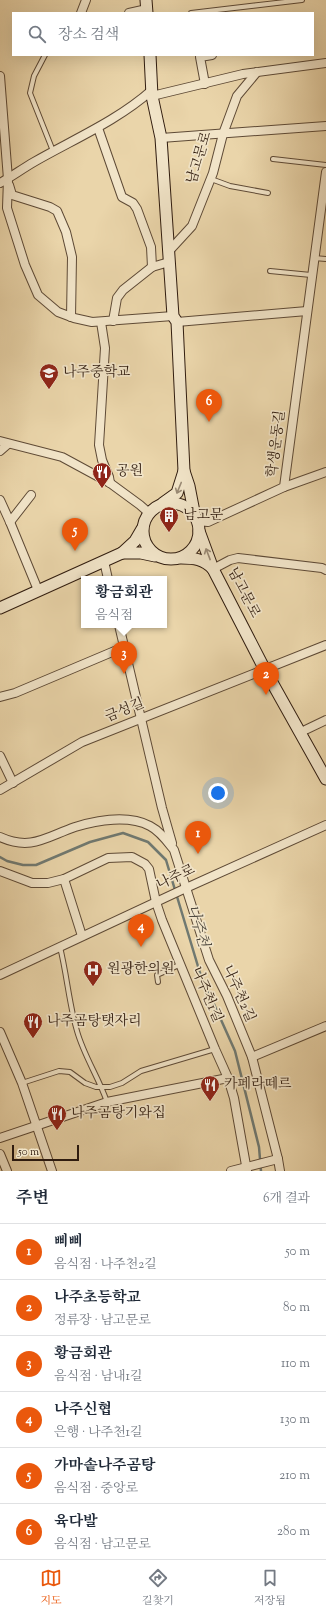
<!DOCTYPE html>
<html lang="ko">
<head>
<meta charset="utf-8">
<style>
  :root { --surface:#fff; --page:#f6f6f7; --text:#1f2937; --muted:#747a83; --line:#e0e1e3; --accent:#ea580c }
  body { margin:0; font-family:"Sorts Mill Goudy","Noto Serif KR",serif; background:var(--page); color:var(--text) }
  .scale { position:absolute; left:12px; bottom:10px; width:67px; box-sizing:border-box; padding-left:4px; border:2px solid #301c0f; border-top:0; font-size:11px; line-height:14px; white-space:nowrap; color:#301c0f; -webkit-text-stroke:3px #f1e4c8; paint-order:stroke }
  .you { position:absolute; left:218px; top:793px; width:14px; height:14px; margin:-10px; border:3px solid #fff; border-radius:50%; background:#1a73e8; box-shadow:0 0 0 6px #1a73e833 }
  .badge { display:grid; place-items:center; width:26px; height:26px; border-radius:50%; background:var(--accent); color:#fff; font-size:13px; font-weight:700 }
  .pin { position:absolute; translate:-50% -33px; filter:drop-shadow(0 1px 2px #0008) }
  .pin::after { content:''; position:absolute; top:21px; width:14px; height:12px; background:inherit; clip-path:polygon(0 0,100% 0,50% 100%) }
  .popup { position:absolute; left:81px; top:576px; width:86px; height:52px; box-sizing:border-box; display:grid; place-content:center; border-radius:0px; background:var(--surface); filter:drop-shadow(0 1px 3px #0005); font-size:13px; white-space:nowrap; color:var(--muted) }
  .popup b { font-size:15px; color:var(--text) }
  .popup::after { content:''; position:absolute; left:50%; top:100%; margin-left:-8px; border:8px solid transparent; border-top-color:var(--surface) }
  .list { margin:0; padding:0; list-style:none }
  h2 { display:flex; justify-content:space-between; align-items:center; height:52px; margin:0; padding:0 16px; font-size:17px }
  h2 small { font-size:13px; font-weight:400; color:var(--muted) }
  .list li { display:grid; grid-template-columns:26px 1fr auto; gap:12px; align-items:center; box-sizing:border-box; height:56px; padding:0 16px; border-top:1px solid var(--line) }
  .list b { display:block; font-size:15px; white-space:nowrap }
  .list p { margin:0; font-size:13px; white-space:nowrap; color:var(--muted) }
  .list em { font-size:13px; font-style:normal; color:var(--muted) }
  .icon { flex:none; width:22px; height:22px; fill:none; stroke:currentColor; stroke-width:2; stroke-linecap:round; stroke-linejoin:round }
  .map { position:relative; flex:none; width:326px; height:1171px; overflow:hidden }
  .search { position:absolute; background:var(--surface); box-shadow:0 4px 16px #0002; left:12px; right:12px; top:12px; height:44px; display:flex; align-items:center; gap:10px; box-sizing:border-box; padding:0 14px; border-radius:0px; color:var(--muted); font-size:15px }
  .sheet { height:388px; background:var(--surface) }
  nav { display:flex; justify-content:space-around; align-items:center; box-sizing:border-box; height:56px; border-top:1px solid var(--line); background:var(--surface); font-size:11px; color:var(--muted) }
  nav a { display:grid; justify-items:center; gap:2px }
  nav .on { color:var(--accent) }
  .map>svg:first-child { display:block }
</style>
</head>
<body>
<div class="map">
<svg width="326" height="1171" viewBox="0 0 326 1171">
  <rect width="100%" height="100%" fill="#ead5aa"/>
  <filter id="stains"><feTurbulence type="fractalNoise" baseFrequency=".005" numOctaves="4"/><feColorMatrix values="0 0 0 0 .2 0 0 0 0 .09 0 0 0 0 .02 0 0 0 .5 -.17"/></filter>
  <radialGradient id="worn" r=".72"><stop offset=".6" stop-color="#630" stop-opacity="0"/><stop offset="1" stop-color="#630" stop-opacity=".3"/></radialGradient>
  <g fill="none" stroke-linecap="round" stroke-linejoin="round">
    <path stroke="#707971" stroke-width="2.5" d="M0 857 7 861 23 865H36L90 842 123 833 148 842 166 860 200 973 235 1051 259 1147 261 1171"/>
    <g stroke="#5e4a36" stroke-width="6">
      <g id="lane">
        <path d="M191 13 302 0"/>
        <path d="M45 55 34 76 30 93 53 151"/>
        <path d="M273 159 326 165"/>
        <path d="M211 179 230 186 268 193"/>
        <path d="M314 258 326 259"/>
        <path d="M270 271 311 275"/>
        <path d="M60 947C67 975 69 1004 77 1031 84 1056 99 1078 107 1102"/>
        <path d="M158 982 157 975 179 965"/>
        <path d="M22 1083 59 1071 70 1072 85 1083 96 1087H110L122 1083 141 1071 215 1049"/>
      </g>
    </g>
    <g stroke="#5e4a36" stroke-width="10">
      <g id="street">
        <path d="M81 13 86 0"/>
        <path d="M129 13 147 9"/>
        <path d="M0 76 8 179 7 208 25 265 38 295 58 312 74 318 92 322 173 316"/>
        <path d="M205 84 200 57 212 55"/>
        <path d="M152 96 243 74 326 63"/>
        <path d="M98 128 122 197 133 203 137 209 151 247 152 267"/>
        <path d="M161 138 326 126"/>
        <path d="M0 183C11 177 22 169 34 162 74 139 117 121 152 90"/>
        <path d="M9 185 12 195 50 207 57 211 66 232 72 257 71 317"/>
        <path d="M169 251 192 226 213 173 223 134 237 96 257 72"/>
        <path d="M113 321 117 298 123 290 152 267 169 262"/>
        <path d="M101 322 105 348 99 445 102 460 109 477 110 483"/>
        <path d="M177 322 307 311"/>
        <path d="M0 441 62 457 110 483 140 505 149 513"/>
        <path d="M0 451 8 444"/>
        <path d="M284 487 326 472"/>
        <path d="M0 500 10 522 38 590"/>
        <path d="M197 521 208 522 284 487 326 172"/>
        <path d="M10 522 31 495"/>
        <path d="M104 561 108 579"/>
        <path d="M213 569 230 560 238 558 322 568 326 570"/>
        <path d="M119 625 162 808 172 843"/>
        <path d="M0 697 15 693 124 647"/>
        <path d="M301 732 326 720"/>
        <path d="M0 756 13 783"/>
        <path d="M0 790 82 742 326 645"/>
        <path d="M0 837C31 851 46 837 75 827 98 820 129 815 150 826 160 831 167 841 174 850L209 960 227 996 252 1057 278 1159 280 1171"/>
        <path d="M0 871 32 883H48L64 879 108 858 132 857 145 864 149 869 156 902 162 920 215 1049 228 1078 234 1098 247 1171"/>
        <path d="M64 879 82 936"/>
        <path d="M0 975 186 888 326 825"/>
        <path d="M0 1032 22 1083 52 1171"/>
        <path d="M252 1057 326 1026"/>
        <path d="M0 1138 107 1102 228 1078"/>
        <path d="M0 1154 7 1171"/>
        <path d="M231 1171 278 1159"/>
      </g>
    </g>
    <g stroke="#301c0f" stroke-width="13">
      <g id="secondary">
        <path d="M146 0 147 13"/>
        <path d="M150 55 152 96 161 138 173 316 177 322 184 471"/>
        <circle cx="171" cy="531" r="28"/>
        <path d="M163 503 177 493 184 471 189 486 195 517"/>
        <path d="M142 529 135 541 122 553H141L155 556"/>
        <path d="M181 558C194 558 204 559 213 569L199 531"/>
        <path d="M213 569 265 670 326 779"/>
        <path d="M0 608 122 553"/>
      </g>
    </g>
    <use href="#lane" stroke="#f1e4c8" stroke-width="4"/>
    <use href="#street" stroke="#f1e4c8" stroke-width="8"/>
    <use href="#secondary" stroke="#f1e4c8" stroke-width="11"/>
  </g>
  <defs><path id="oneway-shaft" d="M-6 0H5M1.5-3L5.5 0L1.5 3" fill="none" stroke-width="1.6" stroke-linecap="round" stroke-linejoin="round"/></defs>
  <g stroke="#9a8a75">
    <use href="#oneway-shaft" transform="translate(179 488) rotate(112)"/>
    <use href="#oneway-shaft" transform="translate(208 554) rotate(-111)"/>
  </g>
  <defs>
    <g id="school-pin" transform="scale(1)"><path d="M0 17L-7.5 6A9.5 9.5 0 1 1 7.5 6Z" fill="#8f2418" stroke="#f1e4c8"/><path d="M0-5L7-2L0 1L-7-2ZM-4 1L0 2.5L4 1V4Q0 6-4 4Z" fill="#fff"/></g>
    <g id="restaurant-pin" transform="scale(1)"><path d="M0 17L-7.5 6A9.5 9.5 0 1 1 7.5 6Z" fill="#8f2418" stroke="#f1e4c8"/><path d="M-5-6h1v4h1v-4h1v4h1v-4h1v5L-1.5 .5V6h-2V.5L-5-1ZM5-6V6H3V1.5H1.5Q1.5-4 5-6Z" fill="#fff"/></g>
    <g id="building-pin" transform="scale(1)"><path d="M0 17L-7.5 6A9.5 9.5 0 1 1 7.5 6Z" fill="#8f2418" stroke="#f1e4c8"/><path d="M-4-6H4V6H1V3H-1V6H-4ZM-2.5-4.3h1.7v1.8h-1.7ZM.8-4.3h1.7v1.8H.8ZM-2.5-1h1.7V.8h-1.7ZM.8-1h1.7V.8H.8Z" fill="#fff"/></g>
    <g id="hospital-pin" transform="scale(1)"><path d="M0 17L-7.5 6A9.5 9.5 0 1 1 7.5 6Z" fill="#8f2418" stroke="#f1e4c8"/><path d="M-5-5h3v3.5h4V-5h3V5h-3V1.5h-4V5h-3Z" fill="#fff"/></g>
  </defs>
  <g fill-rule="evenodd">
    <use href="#school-pin" x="49" y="373"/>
    <use href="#restaurant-pin" x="102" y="472"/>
    <use href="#building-pin" x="169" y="516"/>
    <use href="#hospital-pin" x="93" y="970"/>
    <use href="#restaurant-pin" x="33" y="1022"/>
    <use href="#restaurant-pin" x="210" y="1085"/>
    <use href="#restaurant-pin" x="57" y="1114"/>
  </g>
  <g text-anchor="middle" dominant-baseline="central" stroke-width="3.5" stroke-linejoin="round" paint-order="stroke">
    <g font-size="14" fill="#301c0f" stroke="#f1e4c8">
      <text transform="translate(200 158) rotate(-73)">남고문로</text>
      <text transform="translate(277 444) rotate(-83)">학생운동길</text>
      <text transform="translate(243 593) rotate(63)">남고문로</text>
      <text transform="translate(125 711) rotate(-22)">금성길</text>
      <text transform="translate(176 878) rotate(-25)">나주로</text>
      <text transform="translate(238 994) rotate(66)">나주천2길</text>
      <text transform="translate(206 995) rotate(67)">나주천1길</text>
    </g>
    <g font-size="14" fill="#301c0f" stroke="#f1e4c8" text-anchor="start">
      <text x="63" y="373">나주중학교</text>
      <text x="116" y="472">공원</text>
      <text x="183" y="516">남고문</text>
      <text x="107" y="970">원광한의원</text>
      <text x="47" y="1022">나주곰탕탯자리</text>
      <text x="224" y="1085">카페라떼르</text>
      <text x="71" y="1114">나주곰탕기와집</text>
    </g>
    <g font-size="15" font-style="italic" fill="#504a40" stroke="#f1e4c8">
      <text transform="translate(197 926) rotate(73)">나주천</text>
    </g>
  </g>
  <rect width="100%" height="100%" filter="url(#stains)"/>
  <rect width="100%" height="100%" fill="url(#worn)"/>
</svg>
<div class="scale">50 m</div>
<div class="you"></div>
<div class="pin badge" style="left:198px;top:854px">1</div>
<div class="pin badge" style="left:266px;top:695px">2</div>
<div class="pin badge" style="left:124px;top:674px">3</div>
<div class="popup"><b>황금회관</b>음식점</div>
<div class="pin badge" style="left:141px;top:947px">4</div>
<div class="pin badge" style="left:75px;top:551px">5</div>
<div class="pin badge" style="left:209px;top:422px">6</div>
<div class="search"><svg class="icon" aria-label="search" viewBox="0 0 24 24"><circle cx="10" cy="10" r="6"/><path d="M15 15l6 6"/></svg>장소 검색</div>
</div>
<section class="sheet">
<h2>주변<small>6개 결과</small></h2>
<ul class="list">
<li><span class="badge">1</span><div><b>삐삐</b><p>음식점 · 나주천2길</p></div><em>50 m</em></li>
<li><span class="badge">2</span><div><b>나주초등학교</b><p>정류장 · 남고문로</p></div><em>80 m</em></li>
<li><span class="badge">3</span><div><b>황금회관</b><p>음식점 · 남내1길</p></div><em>110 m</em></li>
<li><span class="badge">4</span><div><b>나주신협</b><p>은행 · 나주천1길</p></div><em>130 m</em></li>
<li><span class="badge">5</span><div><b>가마솥나주곰탕</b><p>음식점 · 중앙로</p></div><em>210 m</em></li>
<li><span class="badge">6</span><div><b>육다발</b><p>음식점 · 남고문로</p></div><em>280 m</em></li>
</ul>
</section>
<nav>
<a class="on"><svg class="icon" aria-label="map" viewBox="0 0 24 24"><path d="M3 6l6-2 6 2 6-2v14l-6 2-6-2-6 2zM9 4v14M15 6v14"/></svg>지도</a>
<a><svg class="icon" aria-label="directions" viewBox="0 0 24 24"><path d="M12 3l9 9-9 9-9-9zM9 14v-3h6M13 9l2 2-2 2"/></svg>길찾기</a>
<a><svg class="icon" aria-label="saved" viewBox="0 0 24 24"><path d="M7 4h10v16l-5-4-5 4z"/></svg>저장됨</a>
</nav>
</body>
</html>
